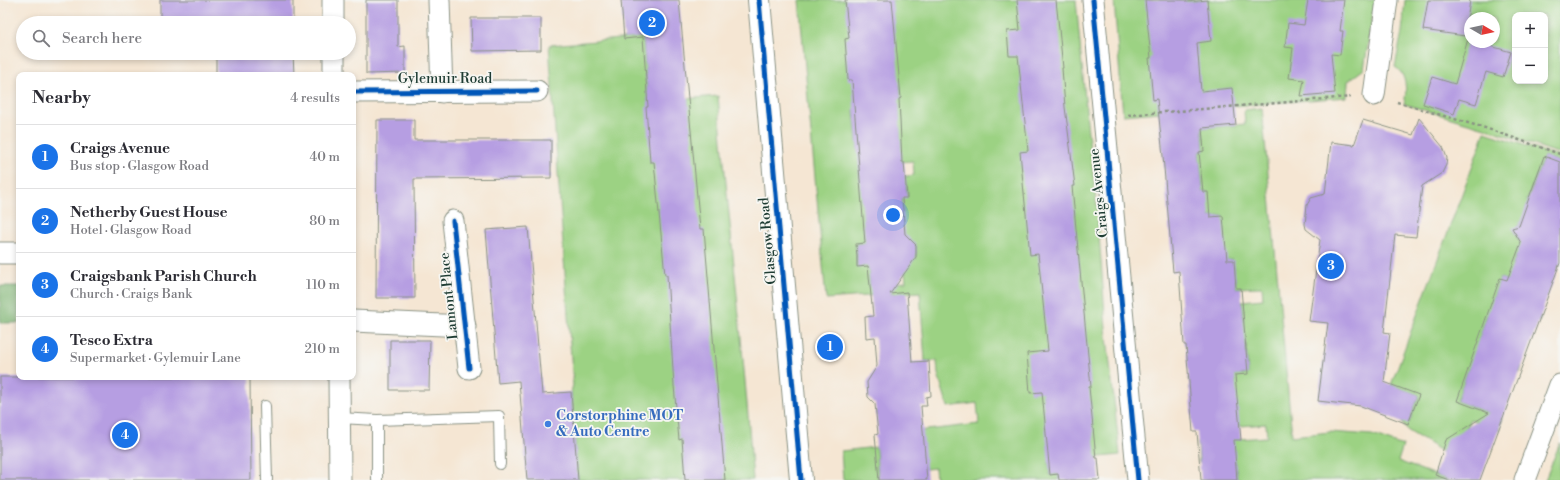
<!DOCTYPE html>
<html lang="en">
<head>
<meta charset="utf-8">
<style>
  :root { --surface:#fff; --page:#f7f7f7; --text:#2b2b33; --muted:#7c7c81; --line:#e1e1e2; --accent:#1a73e8 }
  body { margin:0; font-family:"Libre Bodoni",serif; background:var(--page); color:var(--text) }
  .controls { position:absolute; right:12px; top:12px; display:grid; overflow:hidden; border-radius:8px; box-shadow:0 2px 6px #0003 }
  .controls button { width:36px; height:36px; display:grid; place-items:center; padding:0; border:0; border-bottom:1px solid var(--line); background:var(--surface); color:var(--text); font:20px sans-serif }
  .compass { position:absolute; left:1464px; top:12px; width:36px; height:36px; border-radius:50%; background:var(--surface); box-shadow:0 2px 6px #0003; rotate:99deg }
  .you { position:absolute; left:893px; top:215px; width:14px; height:14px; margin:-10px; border:3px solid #fff; border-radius:50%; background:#1a73e8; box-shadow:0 0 0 6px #1a73e833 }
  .badge { display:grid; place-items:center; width:26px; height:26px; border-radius:50%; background:var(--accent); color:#fff; font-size:13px; font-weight:700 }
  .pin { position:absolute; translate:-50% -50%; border:2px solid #fff; box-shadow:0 1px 4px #0006 }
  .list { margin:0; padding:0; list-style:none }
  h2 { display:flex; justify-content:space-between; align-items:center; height:52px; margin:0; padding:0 16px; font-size:17px }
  h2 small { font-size:13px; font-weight:400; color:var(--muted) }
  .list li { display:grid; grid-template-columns:26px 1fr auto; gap:12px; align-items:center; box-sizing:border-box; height:64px; padding:0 16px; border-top:1px solid var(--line) }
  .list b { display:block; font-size:15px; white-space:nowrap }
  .list p { margin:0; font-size:13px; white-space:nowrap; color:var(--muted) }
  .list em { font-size:13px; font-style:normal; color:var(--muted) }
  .icon { flex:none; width:22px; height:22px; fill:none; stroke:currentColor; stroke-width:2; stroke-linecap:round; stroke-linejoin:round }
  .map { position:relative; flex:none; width:1560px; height:480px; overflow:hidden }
  .search { position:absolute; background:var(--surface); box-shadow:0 2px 6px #0003; left:16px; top:16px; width:340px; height:44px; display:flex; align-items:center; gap:10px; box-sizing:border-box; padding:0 14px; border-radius:22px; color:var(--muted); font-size:15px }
  .panel { position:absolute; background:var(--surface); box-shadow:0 2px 6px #0003; left:16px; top:72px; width:340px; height:308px; border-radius:8px }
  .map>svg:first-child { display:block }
</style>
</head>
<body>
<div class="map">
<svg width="1560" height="480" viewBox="0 0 1560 480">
  <rect width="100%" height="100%" fill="#f6f6f2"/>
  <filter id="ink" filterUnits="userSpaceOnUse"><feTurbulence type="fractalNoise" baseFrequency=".025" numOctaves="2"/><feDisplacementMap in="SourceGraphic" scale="8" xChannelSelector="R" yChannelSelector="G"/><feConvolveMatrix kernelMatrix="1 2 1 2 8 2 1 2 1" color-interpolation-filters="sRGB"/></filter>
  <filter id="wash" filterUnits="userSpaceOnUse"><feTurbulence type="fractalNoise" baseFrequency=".012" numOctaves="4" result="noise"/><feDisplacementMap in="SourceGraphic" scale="16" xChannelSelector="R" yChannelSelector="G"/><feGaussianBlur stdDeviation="0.9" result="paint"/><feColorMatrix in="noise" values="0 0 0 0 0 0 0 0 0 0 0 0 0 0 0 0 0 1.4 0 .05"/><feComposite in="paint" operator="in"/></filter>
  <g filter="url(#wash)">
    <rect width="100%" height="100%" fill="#f5e6d3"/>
    <g fill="#9cd283" stroke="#5e885c" fill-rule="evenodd">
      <path d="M799 0H1076L1088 132 1097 208 1106 328 1120 455 1049 462 1050 475 1058 474 1059 480H936L935 468 926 469 901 433 979 424 977 403 948 407 938 374 937 361H925L920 292 826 299ZM900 85 901 98 893 99 897 149 858 152 854 110 880 108ZM913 161 914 175 900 177 906 184 907 197 902 198 903 213 899 162ZM866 243 916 245V257L912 262 904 263 906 282 870 285 868 266H857L856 244Z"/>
      <path d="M1114 0H1375L1364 69 1348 81 1347 97 1123 115Z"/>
      <path d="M1405 0H1560V154L1485 128 1404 104C1407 92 1407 74 1395 67L1402 32ZM1515 15H1545V81H1515ZM1470 18H1494V42H1470Z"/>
      <path d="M643 37 648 102 718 96C729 224 744 352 753 480H578L571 392 573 385 570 344 549 45Z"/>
      <path d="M1262 108 1292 436 1330 432 1372 435 1403 446 1398 461 1448 480H1237L1235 460 1199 463 1198 442 1267 437 1266 424 1240 426 1225 388 1190 390 1189 378 1248 374 1246 344 1218 345 1216 323 1244 321 1242 301 1263 299 1262 287 1236 288 1233 260 1211 261 1223 216 1196 218 1208 192H1203L1199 152 1204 151 1202 128 1245 124 1244 110Z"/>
      <path d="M1485 132 1560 157V162L1544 156 1527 201 1536 204 1524 224 1516 227 1514 232 1519 240 1529 244 1526 252 1560 264 1557 270 1516 256 1512 266 1520 269 1515 283 1500 278 1493 299 1541 316 1539 322 1497 306 1487 315 1479 339 1493 344 1489 354 1522 366 1520 373 1492 363 1469 367 1457 401 1503 418 1499 430 1470 419 1463 438 1445 453 1410 432 1406 429 1401 421 1409 423 1419 395 1391 385Z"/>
      <path d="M1560 443V480H1545Z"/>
      <path d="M876 447 878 480H843L841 451Z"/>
    </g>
    <rect fill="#7db471" stroke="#4e7852" x="0" y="286" width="19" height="37"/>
    <g id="blocks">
      <g fill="#b69ee2">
        <rect x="160" y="0" width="133" height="23"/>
        <path d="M366 0H398V47L405 46V73L366 74Z"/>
        <path d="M621 0H679L700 229H704L725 480H685L682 439 679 440 674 386 667 275H665L654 162H650L646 107H648L643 37 624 39Z"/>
        <path d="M845 0H892L901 98 899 99 902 162H904L907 198H902L905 234 916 245V257L890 294 907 292 912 362 929 361 931 396 926 397 927 406H921L927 480H879L875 435 878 434 875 404 868 397 867 382 877 366 875 337 866 338 865 317 873 316 868 266 857 267V256L856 244 865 243 852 80H848L845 39 849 38Z"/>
        <path d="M1017 0H1056L1063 68H1062L1065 107 1075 186H1072L1091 387H1089L1096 458H1098L1100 480H1059L1058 474 1050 475 1042 392 1030 393 1027 353 1048 351 1038 254 1030 255 1020 152 1028 151 1018 56H1009L1007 31 1020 30Z"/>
        <path d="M1145 0H1186V2L1207 0 1211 41 1197 43 1201 91 1232 88 1236 125 1202 128 1204 151 1199 152 1203 192H1208L1210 217 1223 216 1227 260H1234L1236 288H1241L1248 374 1235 375 1241 440H1234L1237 480H1201L1197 432H1193L1186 345H1184L1179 271 1173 272 1163 156 1157 99 1153 100 1149 58H1151Z"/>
        <path d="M1308 0H1344L1340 31H1343L1340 55 1331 54 1335 93 1301 96 1304 80 1289 78 1293 48 1285 47 1288 23 1304 25Z"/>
        <path d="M1428 0H1470L1465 36 1423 30Z"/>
        <path d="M471 18H541V50L472 51Z"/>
        <path d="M1468 39 1470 40V42H1477L1511 52 1503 77 1486 72 1476 104 1459 99 1454 114 1423 104 1432 77 1455 84Z"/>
        <path d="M216 53H293L294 75H216Z"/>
        <path d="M1419 118 1443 147 1447 158 1446 165 1442 173 1422 186 1416 237 1395 235 1384 332 1390 333 1384 382 1419 395 1408 424 1361 406 1318 401 1328 323 1309 321 1320 240 1306 229 1305 224 1307 205 1311 198 1325 194 1331 142 1354 145 1363 120 1413 135Z"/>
        <path d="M377 120H414V140H551V178L414 179 415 298H376Z"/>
        <path d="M1544 156 1560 162V263L1480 480H1449L1435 475 1446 440 1489 413 1457 401 1500 278 1507 280 1521 243 1512 228 1519 226Z"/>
        <path d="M528 227 542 394 571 392 578 480H527L519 381 498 383 486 230Z"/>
        <path d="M390 340H430L429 390H390Z"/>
        <path d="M0 377H250L251 480H0Z"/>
      </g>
    </g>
  </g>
  <g filter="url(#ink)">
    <use href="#blocks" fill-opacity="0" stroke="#8a9284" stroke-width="1"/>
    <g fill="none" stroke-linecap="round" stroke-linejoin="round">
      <g stroke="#8a9284" stroke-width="12">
        <g id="service">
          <path d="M265 406 267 480"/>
          <path d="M339 418 377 420 499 416 500 464"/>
          <path d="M377 420V480"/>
        </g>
      </g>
      <g stroke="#8a9284" stroke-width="23">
        <g id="minor">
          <path d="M333 0V23"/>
          <path d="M439 0 442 92"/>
          <path d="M1093 0 1138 480"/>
          <path d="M334 53V75"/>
          <path d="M353 92 537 91"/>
          <path d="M1374 95 1387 0"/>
          <path d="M453 221 469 368"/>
          <path d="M0 253H19"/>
          <path d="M353 321 465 326"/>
          <path d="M339 377 340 480"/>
          <path d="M1525 480 1560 385"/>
        </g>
      </g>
      <g stroke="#8a9284" stroke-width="24">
        <path id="primary" d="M759 0 801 480"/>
      </g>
      <g stroke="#8a9284" stroke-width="2.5" stroke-dasharray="3 3" stroke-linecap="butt">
        <path d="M1397 102 1485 128 1560 154"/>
        <path d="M1128 115 1351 97"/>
      </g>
      <use href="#service" stroke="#fff" stroke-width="10"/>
      <use href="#minor" stroke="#fff" stroke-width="21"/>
      <use href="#primary" stroke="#fff" stroke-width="22"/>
      <g stroke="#f6f6f2" stroke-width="8">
        <g id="cycleway">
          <path d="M759 0 801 480"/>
          <path d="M1093 0 1138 480"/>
          <path d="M353 92 537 91"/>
          <path d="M453 221 469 368"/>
        </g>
      </g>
      <use href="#cycleway" stroke="#0057b8" stroke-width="5"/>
    </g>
  </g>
  <circle fill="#3f7fe0" stroke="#f6f6f2" stroke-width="1.5" cx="548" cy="424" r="4"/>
  <g text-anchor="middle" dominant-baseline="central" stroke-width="3.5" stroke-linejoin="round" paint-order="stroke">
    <g font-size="14" fill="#1f3d34" stroke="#f6f6f2">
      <text x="445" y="79">Gylemuir Road</text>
      <text transform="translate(1099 193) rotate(-96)">Craigs Avenue</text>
      <text transform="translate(768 241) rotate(-95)">Glasgow Road</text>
      <text transform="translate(449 296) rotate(-96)">Lamont Place</text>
    </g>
    <g font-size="14" font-weight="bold" fill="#366cbe" stroke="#f6f6f2" text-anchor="start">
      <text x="556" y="416">Corstorphine MOT<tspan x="556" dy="16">&amp; Auto Centre</tspan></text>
    </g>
  </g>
</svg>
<div class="controls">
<button>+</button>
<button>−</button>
</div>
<svg class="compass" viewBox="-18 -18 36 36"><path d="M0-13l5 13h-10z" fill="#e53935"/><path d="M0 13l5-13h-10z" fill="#7c7c81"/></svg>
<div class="you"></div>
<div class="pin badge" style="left:830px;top:347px">1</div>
<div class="pin badge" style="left:652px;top:23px">2</div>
<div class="pin badge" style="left:1331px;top:266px">3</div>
<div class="pin badge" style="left:125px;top:435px">4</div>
<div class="search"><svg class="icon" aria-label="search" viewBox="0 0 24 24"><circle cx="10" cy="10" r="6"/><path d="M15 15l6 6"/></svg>Search here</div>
<section class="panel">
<h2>Nearby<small>4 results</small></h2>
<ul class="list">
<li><span class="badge">1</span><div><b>Craigs Avenue</b><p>Bus stop · Glasgow Road</p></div><em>40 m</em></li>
<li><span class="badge">2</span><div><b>Netherby Guest House</b><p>Hotel · Glasgow Road</p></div><em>80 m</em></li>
<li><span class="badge">3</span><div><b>Craigsbank Parish Church</b><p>Church · Craigs Bank</p></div><em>110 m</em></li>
<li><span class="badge">4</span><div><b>Tesco Extra</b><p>Supermarket · Gylemuir Lane</p></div><em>210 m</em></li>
</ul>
</section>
</div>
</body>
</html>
